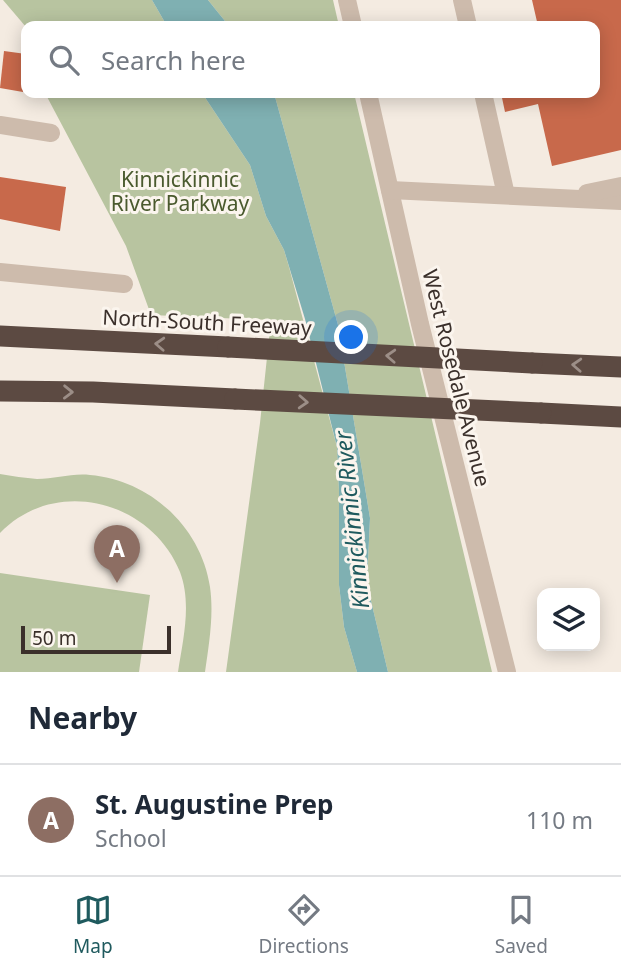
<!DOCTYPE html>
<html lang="en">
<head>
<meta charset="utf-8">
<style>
  :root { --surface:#fff; --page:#f6f6f7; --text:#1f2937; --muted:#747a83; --line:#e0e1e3; --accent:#1f5a5e }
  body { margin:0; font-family:"Noto Sans",sans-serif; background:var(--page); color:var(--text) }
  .controls { position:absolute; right:21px; bottom:21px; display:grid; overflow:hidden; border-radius:14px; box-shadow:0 4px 18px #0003 }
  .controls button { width:63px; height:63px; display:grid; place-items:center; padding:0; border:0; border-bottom:2px solid var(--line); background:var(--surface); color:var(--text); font:35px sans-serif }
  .scale { position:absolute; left:21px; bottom:18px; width:150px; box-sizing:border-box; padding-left:7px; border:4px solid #3b302b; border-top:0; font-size:19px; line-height:24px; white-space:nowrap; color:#3b302b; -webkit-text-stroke:5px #fbf5ee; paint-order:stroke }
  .you { position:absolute; left:352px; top:338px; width:24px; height:24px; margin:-18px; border:5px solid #fff; border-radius:50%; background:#1a73e8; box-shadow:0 0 0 10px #1a73e833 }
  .badge { display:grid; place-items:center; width:46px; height:46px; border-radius:50%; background:var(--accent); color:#fff; font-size:23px; font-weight:700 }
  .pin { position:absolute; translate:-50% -58px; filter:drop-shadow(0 2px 4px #0008) }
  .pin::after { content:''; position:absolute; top:37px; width:24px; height:21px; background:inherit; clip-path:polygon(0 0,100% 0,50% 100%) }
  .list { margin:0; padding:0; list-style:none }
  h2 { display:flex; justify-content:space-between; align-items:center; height:91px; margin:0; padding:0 28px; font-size:30px }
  h2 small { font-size:23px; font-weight:400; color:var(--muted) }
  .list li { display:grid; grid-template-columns:46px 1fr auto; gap:21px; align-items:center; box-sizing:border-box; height:112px; padding:0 28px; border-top:2px solid var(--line) }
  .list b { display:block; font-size:26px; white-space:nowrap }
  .list p { margin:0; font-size:23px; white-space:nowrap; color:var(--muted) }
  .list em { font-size:23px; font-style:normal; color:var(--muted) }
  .icon { flex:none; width:38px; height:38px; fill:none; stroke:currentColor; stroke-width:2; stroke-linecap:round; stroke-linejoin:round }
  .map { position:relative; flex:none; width:621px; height:672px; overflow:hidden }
  .search { position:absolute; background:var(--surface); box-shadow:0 4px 18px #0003; left:21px; right:21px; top:21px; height:77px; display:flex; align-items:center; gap:18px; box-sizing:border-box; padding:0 24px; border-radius:14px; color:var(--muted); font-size:26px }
  .sheet { height:203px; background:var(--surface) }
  nav { display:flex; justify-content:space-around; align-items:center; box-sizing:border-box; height:98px; border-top:2px solid var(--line); background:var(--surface); font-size:19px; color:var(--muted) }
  nav a { display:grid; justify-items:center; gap:4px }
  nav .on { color:var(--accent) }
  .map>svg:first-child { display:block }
</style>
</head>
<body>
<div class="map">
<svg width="621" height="672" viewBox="0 0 621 672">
  <rect width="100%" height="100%" fill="#f4ebe1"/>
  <g fill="#b8c4a0">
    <path d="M3 0H152L167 26 26 27Z"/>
    <path d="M208 0H333L339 26H229Z"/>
    <path d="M45 93H202L250 165 266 216 284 250 289 267 337 447 339 491V585L344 627 357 672H226L260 423 271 320 151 315 126 246Z"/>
    <path d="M274 93H354L492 672H388L367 584 370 518 338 325Z"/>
    <path d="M0 474C12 476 25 478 37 479 55 479 72 473 90 475 150 480 201 527 210 587 214 615 209 644 205 672H178C183 639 192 604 180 572 151 500 55 476 0 533Z"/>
    <path d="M0 573 150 595 139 672H0Z"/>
  </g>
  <g fill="#7fb0b2">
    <path d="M152 0H208L229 26H167Z"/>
    <path d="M202 93H274L338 325 370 518 367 584 388 672H357L344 627 339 585V491L337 447 305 319 284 250 266 216 250 165Z"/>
  </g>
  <g fill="#c8694b">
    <path d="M532 0H621V150L552 166 538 104 505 112 501 93H595V26H538Z"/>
    <path d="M4 51 26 54 23 92 0 88Z"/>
    <path d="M0 177 66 187 60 231 0 219Z"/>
  </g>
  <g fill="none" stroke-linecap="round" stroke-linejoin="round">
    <g stroke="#cdbbac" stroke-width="18">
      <path d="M347 0 353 26"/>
      <path d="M462 0 468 26"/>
      <path d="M368 93 420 324 507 672"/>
      <path d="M483 93 506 195"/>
      <path d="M0 125 51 133"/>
      <path d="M390 190 621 201"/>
      <path d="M587 193 621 186"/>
      <path d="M0 272 124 284"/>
    </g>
    <g stroke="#5c4a42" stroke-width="21">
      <path d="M0 336 228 347"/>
      <path d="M532 363 621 367"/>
      <path d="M0 391 93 392 235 399"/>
      <path d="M541 413 621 417"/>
    </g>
    <g stroke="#5c4a42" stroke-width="21">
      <path d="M228 347 532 363"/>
      <path d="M235 399 541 413"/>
    </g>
  </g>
  <defs><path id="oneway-chevron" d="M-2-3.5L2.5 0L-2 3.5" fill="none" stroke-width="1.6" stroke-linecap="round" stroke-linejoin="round" transform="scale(1.75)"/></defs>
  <g stroke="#9c8e87">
    <use href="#oneway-chevron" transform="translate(160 344) rotate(-177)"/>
    <use href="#oneway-chevron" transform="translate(391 356) rotate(-177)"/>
    <use href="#oneway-chevron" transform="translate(577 365) rotate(-177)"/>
    <use href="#oneway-chevron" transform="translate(68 392) rotate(1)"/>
    <use href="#oneway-chevron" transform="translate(303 402) rotate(3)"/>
  </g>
  <g text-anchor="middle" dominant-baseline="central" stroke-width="6" stroke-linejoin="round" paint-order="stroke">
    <g font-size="21" fill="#4a5a2e" stroke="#fbf5ee">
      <text x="180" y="179">Kinnickinnic<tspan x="180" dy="24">River Parkway</tspan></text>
    </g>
    <g font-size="21" fill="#3b302b" stroke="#fbf5ee">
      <text transform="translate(207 322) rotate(3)">North-South Freeway</text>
      <text transform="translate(457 378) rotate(76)">West Rosedale Avenue</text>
    </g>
    <g font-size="23" font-style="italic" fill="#1f5a5e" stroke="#fbf5ee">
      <text transform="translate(351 520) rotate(-96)">Kinnickinnic River</text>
    </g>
  </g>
</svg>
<div class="controls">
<button><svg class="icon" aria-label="layers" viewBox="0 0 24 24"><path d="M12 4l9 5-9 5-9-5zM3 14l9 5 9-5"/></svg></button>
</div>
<div class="scale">50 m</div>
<div class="you"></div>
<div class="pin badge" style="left:117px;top:583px;background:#8d6e63">A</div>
<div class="search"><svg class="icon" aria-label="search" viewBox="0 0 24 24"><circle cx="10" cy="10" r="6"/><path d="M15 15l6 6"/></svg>Search here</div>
</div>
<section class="sheet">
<h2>Nearby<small></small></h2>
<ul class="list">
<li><span class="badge" style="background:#8d6e63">A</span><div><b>St. Augustine Prep</b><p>School</p></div><em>110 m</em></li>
</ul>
</section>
<nav>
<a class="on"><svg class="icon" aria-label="map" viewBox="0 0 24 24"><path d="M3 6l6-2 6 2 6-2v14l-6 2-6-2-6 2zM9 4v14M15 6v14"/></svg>Map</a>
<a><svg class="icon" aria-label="directions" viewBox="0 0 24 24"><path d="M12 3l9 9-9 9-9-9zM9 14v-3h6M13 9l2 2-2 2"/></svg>Directions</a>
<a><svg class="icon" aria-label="saved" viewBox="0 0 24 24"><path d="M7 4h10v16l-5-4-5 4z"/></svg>Saved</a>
</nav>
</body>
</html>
